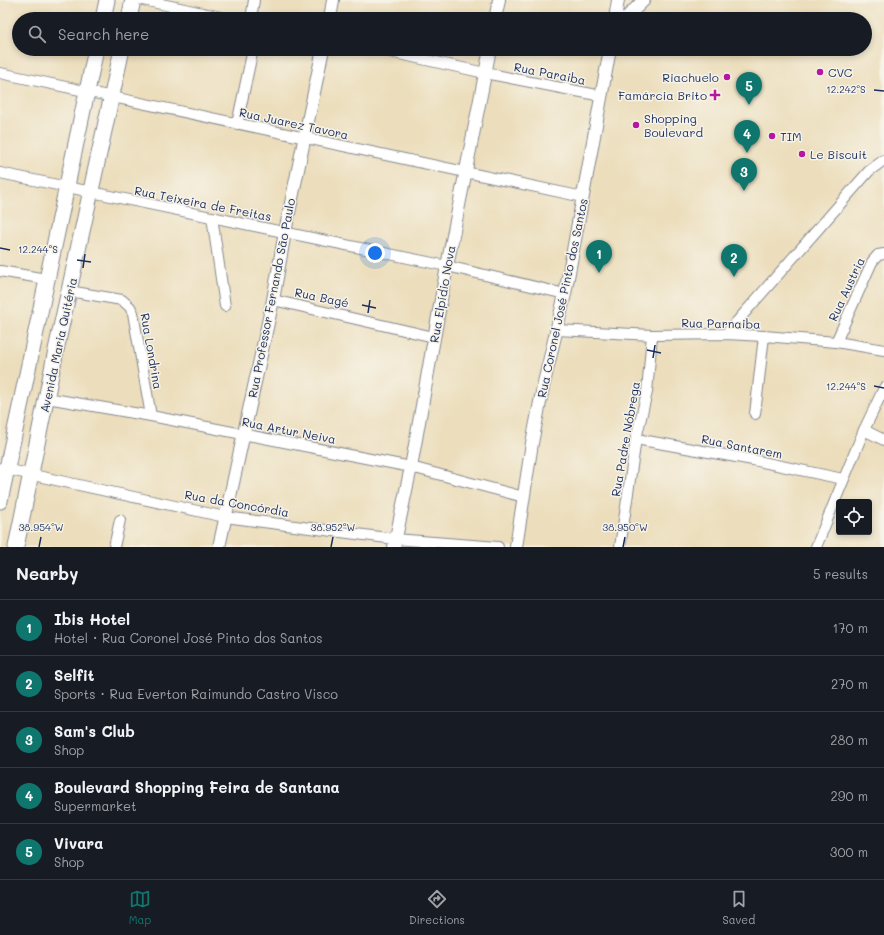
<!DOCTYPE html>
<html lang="en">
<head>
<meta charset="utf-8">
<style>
  :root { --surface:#171b24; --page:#20242c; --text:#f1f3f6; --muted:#9ea1a6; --line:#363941; --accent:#0f766e }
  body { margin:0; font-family:Mali,sans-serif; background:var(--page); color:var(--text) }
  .controls { position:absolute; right:12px; bottom:12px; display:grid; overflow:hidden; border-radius:4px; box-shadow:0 2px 6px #0003 }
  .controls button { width:36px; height:36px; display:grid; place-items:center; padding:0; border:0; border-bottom:1px solid var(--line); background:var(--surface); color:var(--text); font:20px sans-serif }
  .you { position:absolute; left:375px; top:253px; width:14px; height:14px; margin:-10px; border:3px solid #fff; border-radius:50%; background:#1a73e8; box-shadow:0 0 0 6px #1a73e833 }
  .badge { display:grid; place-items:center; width:26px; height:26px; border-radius:50%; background:var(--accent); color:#fff; font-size:13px; font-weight:700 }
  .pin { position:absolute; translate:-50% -33px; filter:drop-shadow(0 1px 2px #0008) }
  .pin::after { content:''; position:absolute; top:21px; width:14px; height:12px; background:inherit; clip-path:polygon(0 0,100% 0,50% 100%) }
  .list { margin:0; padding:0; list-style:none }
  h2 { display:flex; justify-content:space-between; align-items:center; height:52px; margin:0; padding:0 16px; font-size:17px }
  h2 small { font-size:13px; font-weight:400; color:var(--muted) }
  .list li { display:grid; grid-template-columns:26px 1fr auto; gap:12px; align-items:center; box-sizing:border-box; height:56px; padding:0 16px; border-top:1px solid var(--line) }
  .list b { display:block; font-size:15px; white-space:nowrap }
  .list p { margin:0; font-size:13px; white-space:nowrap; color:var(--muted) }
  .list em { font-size:13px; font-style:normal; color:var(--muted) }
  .icon { flex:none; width:22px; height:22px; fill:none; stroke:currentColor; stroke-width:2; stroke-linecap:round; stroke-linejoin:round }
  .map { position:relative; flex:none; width:884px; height:547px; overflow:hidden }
  .search { position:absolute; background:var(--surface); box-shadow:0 2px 6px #0003; left:12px; right:12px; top:12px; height:44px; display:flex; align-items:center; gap:10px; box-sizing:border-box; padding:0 14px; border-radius:22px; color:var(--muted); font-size:15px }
  .sheet { height:332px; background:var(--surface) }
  nav { display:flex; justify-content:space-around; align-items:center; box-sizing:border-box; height:56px; border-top:1px solid var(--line); background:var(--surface); font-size:11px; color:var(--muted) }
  nav a { display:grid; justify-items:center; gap:2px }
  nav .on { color:var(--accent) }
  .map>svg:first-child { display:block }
</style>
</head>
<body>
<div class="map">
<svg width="884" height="547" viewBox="0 0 884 547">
  <rect width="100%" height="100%" fill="#f7f3e8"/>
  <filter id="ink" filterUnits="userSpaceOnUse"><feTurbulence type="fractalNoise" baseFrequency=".025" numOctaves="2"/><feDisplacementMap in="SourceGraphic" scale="8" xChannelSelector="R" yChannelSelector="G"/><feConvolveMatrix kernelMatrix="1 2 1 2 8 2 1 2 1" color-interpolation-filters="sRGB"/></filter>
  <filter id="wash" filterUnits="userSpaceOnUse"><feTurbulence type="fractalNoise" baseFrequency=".012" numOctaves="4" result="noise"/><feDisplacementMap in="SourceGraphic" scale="16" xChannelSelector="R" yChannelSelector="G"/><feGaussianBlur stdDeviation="0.9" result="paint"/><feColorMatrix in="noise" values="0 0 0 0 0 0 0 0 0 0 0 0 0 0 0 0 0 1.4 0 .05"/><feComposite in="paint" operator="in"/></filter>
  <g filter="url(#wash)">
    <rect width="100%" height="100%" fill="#ecdebc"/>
  </g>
  <g filter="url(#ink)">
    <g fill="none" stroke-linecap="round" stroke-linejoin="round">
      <g stroke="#84868d" stroke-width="12">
        <g id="minor">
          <path d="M143 0 230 19"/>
          <path d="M251 19 254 0"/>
          <path d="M377 49 485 73 602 96"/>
          <path d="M0 73 583 197"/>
          <path d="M237 124 253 49"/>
          <path d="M0 173 447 266 565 294"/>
          <path d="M212 217 225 306"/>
          <path d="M0 271 46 279"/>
          <path d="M69 291 122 300 130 307 133 313 151 416"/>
          <path d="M273 300 434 337"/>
          <path d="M557 330 652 335 726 334 764 336 836 342 884 350"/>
          <path d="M726 334 869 171 884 160"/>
          <path d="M836 342 872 262 878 255 884 254"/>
          <path d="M47 398 151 416 411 467 524 497"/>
          <path d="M755 414 764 336"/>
          <path d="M864 430 884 440"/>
          <path d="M636 439 753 460 843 479"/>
          <path d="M1 468 225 517 395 539 498 547"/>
          <path d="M114 547 120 520"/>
          <path d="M620 547 636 439 647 392 652 335"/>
          <path d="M816 547 864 430 884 388"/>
        </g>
      </g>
      <g stroke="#84868d" stroke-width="14">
        <g id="tertiary">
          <path d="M330 19 333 0"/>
          <path d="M495 19 499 0"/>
          <path d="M615 19 618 0"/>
          <path d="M625 19 644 0"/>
          <path d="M219 547 273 300 285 232 323 49"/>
          <path d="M394 547 411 467 447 266 490 49"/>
          <path d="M516 547 532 443 543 387 565 294 610 49"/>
        </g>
      </g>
      <g stroke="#84868d" stroke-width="17">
        <g id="primary">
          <path d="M103 19 107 0"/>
          <path d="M129 19 133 0"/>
          <path d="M0 501 96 49"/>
          <path d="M16 547 56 350 122 49"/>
        </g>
      </g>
      <use href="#minor" stroke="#fff" stroke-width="10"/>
      <use href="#tertiary" stroke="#fff" stroke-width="12"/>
      <use href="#primary" stroke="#fff" stroke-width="15"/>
    </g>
  </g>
  <path fill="none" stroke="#1b2f5e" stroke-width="1.5" d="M874 90 884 91M0 248 10 250M77 260 91 262M83 268 85 254M362 305 376 308M368 313 370 300M647 350 661 353M653 358 655 345M874 386 884 388M39 547 41 537M331 547 333 537M623 547 625 537"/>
  <g fill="#b5179e" stroke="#f7f3e8" stroke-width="1.5">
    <circle cx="820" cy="72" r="4"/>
    <circle cx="727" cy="77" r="4"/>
    <path d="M713 89h4v4h4v4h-4v4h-4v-4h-4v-4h4z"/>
    <circle cx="636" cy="125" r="4"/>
    <circle cx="772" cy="136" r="4"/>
    <circle cx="802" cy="154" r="4"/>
  </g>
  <g text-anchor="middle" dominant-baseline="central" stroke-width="3" stroke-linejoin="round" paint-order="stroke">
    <g font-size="12" fill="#1b2f5e" stroke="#f7f3e8" text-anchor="start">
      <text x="828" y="72">CVC</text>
      <text x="719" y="77" text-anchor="end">Riachuelo</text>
      <text x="707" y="95" text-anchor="end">Famárcia Brito</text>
      <text x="644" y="118">Shopping<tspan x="644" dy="14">Boulevard</tspan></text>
      <text x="780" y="136">TIM</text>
      <text x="810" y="154">Le Biscuit</text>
    </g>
    <g font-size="12" fill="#1b2f5e" stroke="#f7f3e8">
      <text transform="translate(550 73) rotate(11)">Rua Paraiba</text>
      <text transform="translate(294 123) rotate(12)">Rua Juarez Tavora</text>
      <text transform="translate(203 203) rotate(11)">Rua Teixeira de Freitas</text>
      <text transform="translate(846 289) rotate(-65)">Rua Austria</text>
      <text transform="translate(442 294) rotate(-80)">Rua Elpídio Nova</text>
      <text transform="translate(322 297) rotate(12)">Rua Bagé</text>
      <text transform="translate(271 298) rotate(-79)">Rua Professor Fernando São Paulo</text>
      <text transform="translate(562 298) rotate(-78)">Rua Coronel José Pinto dos Santos</text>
      <text transform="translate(721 323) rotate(1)">Rua Parnaiba</text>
      <text transform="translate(58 345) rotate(-78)">Avenida Maria Quitéria</text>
      <text transform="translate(152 351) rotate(80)">Rua Londrina</text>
      <text transform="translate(289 430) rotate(11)">Rua Artur Neiva</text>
      <text transform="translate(625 439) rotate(-80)">Rua Padre Nóbrega</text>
      <text transform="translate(742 446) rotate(11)">Rua Santarem</text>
      <text transform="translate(237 503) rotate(10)">Rua da Concórdia</text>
    </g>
  </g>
  <g font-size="10" text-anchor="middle" fill="#1b2f5e" stroke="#f7f3e8" stroke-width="3" stroke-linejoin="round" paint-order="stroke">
    <text x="846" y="93">12.242°S</text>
    <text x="38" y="253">12.244°S</text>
    <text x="846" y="390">12.244°S</text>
    <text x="41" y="531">38.954°W</text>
    <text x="333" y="531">38.952°W</text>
    <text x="625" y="531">38.950°W</text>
  </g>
</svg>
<div class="controls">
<button><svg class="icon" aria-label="locate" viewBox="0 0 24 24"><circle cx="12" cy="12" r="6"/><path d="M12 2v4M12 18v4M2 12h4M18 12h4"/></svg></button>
</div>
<div class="you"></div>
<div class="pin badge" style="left:599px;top:273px">1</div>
<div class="pin badge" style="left:734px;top:277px">2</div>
<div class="pin badge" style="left:744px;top:191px">3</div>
<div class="pin badge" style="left:747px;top:153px">4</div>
<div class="pin badge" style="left:749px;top:105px">5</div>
<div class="search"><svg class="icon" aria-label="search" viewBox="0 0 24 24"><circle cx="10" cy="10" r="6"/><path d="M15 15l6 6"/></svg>Search here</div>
</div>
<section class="sheet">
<h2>Nearby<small>5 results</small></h2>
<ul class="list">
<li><span class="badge">1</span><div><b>Ibis Hotel</b><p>Hotel · Rua Coronel José Pinto dos Santos</p></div><em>170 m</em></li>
<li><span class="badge">2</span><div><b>Selfit</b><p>Sports · Rua Everton Raimundo Castro Visco</p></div><em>270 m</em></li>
<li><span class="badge">3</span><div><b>Sam's Club</b><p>Shop</p></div><em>280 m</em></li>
<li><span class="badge">4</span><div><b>Boulevard Shopping Feira de Santana</b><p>Supermarket</p></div><em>290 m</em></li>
<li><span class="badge">5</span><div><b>Vivara</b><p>Shop</p></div><em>300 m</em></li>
</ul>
</section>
<nav>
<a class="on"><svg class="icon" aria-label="map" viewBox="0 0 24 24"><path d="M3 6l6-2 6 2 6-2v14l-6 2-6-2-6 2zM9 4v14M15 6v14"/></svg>Map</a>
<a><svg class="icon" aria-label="directions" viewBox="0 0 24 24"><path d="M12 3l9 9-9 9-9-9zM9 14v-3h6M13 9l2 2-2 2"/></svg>Directions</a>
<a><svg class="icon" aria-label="saved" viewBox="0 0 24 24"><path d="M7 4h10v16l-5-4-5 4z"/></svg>Saved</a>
</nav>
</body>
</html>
